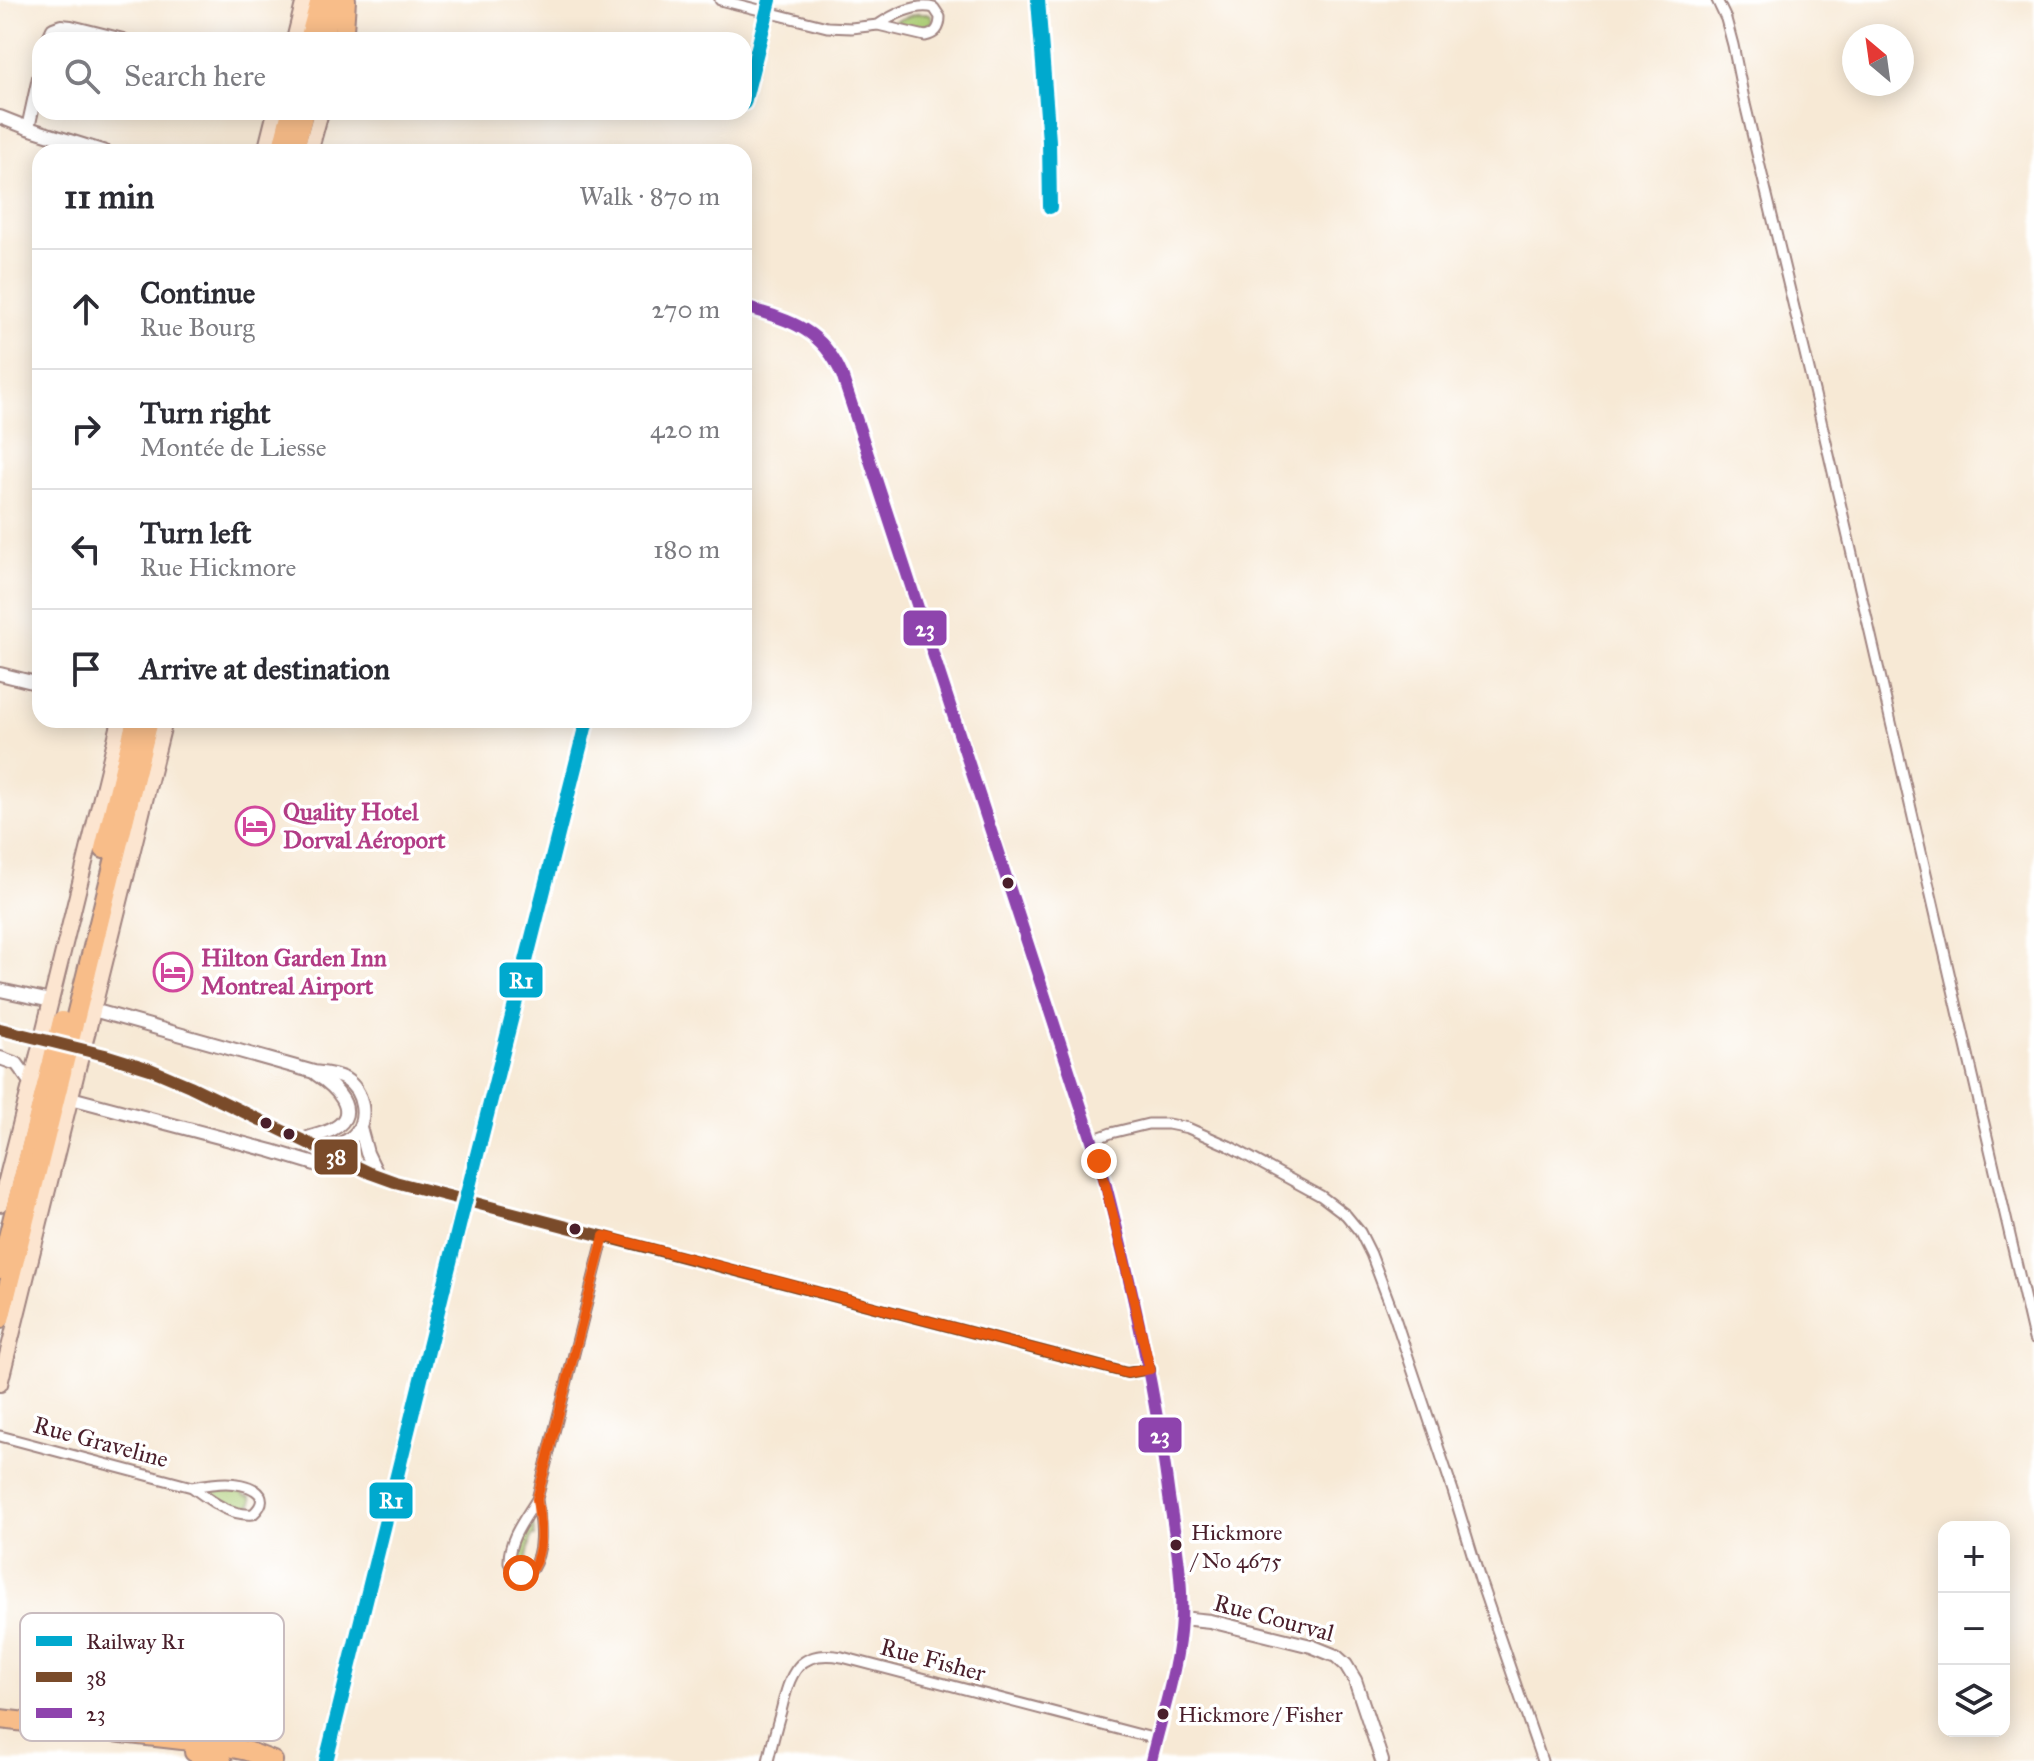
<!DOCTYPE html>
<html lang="en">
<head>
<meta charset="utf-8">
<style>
  :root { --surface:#fff; --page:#f2f2f3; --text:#2b2b33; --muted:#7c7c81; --line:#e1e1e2 }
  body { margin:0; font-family:"IM FELL Great Primer",serif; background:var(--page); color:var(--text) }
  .controls { position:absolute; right:24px; bottom:24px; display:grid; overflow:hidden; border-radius:16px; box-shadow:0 4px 20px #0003 }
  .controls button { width:72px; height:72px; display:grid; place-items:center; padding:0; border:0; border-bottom:2px solid var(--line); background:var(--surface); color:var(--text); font:40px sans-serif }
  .compass { position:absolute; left:1842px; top:24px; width:72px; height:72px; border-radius:50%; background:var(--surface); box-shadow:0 4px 20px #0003; rotate:331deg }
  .stop { position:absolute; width:24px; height:24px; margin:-18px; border:6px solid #ea580c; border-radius:50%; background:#fff }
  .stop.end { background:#ea580c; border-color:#fff; box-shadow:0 2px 8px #0008 }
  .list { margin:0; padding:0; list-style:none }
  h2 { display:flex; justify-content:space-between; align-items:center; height:104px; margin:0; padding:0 32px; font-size:34px }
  h2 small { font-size:26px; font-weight:400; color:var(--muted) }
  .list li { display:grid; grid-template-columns:52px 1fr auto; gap:24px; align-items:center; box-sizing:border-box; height:120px; padding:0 32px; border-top:2px solid var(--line) }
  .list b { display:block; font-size:30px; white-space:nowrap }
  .list p { margin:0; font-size:26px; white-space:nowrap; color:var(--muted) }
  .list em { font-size:26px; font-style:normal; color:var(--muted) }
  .icon { flex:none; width:44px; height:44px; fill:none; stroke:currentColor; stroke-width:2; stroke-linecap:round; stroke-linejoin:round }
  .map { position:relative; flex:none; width:2034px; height:1761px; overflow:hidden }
  .search { position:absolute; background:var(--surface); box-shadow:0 4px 20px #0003; left:32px; top:32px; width:720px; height:88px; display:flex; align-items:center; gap:20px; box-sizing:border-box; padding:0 28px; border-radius:24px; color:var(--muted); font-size:30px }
  .panel { position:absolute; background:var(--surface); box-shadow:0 4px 20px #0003; left:32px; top:144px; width:720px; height:584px; border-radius:24px }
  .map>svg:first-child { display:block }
</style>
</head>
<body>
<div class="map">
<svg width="2034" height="1761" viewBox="0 0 2034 1761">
  <rect width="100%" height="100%" fill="#fff"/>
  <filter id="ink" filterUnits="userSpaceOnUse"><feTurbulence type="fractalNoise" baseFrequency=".0125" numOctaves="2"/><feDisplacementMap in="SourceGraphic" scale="16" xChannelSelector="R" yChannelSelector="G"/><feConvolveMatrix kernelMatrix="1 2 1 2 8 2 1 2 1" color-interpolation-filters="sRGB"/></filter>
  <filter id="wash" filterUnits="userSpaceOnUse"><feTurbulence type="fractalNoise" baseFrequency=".006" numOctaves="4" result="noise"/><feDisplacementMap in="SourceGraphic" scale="32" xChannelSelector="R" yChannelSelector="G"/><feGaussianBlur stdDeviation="1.8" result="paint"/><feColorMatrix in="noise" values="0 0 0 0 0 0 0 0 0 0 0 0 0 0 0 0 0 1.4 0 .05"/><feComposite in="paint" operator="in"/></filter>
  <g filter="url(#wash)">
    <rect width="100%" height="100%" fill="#f7e9d5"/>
    <g fill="#abcc74" stroke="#7a7650" stroke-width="2">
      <path d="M919 13 920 14H930L933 21 929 27 930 29 922 30 895 24V21Z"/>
      <path d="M226 1489 244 1493V1495L251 1497 252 1503 245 1508 222 1501 209 1492 210 1490Z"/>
      <path d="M532 1520 535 1536H532L526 1560 521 1561 519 1543Z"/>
    </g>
  </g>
  <g filter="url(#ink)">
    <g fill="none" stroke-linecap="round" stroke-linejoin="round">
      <g stroke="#a08480" stroke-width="13">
        <g id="minor">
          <path d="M720 0 827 27 851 28 878 25 925 36C936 34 940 28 940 17L934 8C915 3 893 15 878 25"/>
          <path d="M1717 0 1726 19 1733 45 1745 104 1816 399 2034 1339"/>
          <path d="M1092 1140 1111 1133 1148 1124H1168L1188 1128 1229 1146 1321 1196 1346 1215 1360 1232 1371 1254 1394 1315 1453 1491 1481 1583 1542 1761"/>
          <path d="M0 1436 192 1487C210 1500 229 1516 253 1514 277 1492 244 1483 226 1483 214 1483 203 1485 192 1487"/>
          <path d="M537 1499C540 1522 545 1548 532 1569L525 1572H517L509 1563C508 1539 525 1519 537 1499L604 1236"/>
          <path d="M768 1761C772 1744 776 1728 781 1711 790 1674 797 1649 842 1657L1156 1739"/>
        </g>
      </g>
      <g stroke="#a08480" stroke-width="16">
        <g id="tertiary">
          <path d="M48 40 53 29 61 26 71 27 123 40"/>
          <path d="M0 117 28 128 105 152"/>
          <path d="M28 128 40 73"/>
          <path d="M744 307C789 320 822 328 842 375L1103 1174C1131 1281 1155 1387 1169 1497 1175 1536 1183 1578 1181 1618 1179 1666 1162 1714 1151 1761"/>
          <path d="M0 674 40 684"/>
          <path d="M0 990 51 1001"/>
          <path d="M93 1010 314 1072C324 1073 336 1074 345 1079 364 1091 369 1121 353 1136 345 1144 333 1147 323 1150"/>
          <path d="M0 1029 32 1036"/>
          <path d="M94 1052 150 1069 190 1086 370 1173 395 1182 1127 1373 1150 1369"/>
          <path d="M0 1058 17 1064 30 1082"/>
          <path d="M71 1098 272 1151 325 1167 329 1168 352 1164"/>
          <path d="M360 1127 367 1153 378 1176"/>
          <path d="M302 1140C312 1136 324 1134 333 1129 364 1112 333 1085 316 1074"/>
          <path d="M1181 1618 1210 1621 1311 1646 1336 1656 1346 1665 1355 1680 1382 1761"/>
        </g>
      </g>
      <g stroke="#a08480" stroke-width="18">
        <g id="secondary">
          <path d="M294 40 304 0"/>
          <path d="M265 152 275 112"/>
          <path d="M310 152 321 112"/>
          <path d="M47 1017 120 720"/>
          <path d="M89 1027 165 720"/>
          <path d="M0 1204 37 1058"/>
          <path d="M0 1384 78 1068"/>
        </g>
      </g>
      <g stroke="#a08480" stroke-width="22">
        <g id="motorway">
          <path d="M344 31 346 0"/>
          <path d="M309 40 320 0"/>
          <path d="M323 40 333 0"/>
          <path d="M281 152 291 112"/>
          <path d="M294 152 304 112"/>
          <path d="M104 849 136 720"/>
          <path d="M74 1024 149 720"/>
          <path d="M0 1269 52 1062"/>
          <path d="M0 1319 64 1064"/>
          <path d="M0 1719 208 1743 247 1751 273 1761"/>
          <path d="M194 1752 209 1754 222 1761"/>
        </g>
      </g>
      <use href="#minor" stroke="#fff" stroke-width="9"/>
      <use href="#tertiary" stroke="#fff" stroke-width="12"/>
      <use href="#secondary" stroke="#fce5d0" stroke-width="14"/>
      <use href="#motorway" stroke="#f8bd89" stroke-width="18"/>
      <g stroke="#a08480" stroke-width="18" stroke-linecap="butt">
        <g id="secondary-bridge">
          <path d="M37 1058 47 1017"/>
          <path d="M78 1068 89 1027"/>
        </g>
      </g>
      <g stroke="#a08480" stroke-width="22" stroke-linecap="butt">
        <g id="motorway-bridge">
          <path d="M52 1062 62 1021"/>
          <path d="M64 1064 74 1024"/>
        </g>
      </g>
      <use href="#secondary-bridge" stroke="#fce5d0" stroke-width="14"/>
      <use href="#motorway-bridge" stroke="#f8bd89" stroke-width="18"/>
      <g stroke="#fff" stroke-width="18">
        <path id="bus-1" d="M0 1029 105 1055 150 1069 190 1086 370 1173 395 1182 1127 1373 1150 1369"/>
      </g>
      <g stroke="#fff" stroke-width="18">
        <path id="bus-2" d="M744 307C789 320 822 328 842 375L1103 1174C1131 1281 1155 1387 1169 1497 1175 1536 1183 1578 1181 1618 1179 1666 1162 1714 1151 1761"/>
      </g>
      <use href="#bus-1" stroke="#7a4b2a" stroke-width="12"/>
      <use href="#bus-2" stroke="#8e44ad" stroke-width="12"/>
      <g stroke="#fff" stroke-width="20">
        <g id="rail-1">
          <path d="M1038 0 1049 141 1050 207"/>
          <path d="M744 103 770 0"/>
          <path d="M326 1761 463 1210 587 720"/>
        </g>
      </g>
      <use href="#rail-1" stroke="#00a9ce" stroke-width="14"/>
    </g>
  </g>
  <g fill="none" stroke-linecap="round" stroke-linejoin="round" filter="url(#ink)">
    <path stroke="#ea580c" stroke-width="10" d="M521 1573 532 1569C545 1548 540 1522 537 1499L604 1236 1127 1373 1150 1369 1124 1259 1099 1161"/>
  </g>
  <defs>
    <g id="hotel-ring" transform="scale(2)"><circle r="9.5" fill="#fff" stroke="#d1479c" stroke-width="1.5"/><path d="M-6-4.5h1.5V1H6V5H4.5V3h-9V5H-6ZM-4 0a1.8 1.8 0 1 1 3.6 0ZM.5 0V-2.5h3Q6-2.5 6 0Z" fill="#d1479c"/></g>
  </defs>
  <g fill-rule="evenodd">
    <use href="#hotel-ring" x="255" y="826"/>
    <use href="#hotel-ring" x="173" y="972"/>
  </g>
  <g fill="#4a1f2b" stroke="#fff" stroke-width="3">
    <circle cx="1008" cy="883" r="7"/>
    <circle cx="266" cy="1123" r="7"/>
    <circle cx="289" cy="1134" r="7"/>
    <circle cx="575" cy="1229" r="7"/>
    <circle cx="1176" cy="1545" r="7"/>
    <circle cx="1163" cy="1714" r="7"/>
  </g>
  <g text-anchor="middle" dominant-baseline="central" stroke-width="7" stroke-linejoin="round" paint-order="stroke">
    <g font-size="22" fill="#4a1f2b" stroke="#fff" text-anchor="start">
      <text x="1191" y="1532">Hickmore<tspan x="1191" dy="28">/ No 4675</tspan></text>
      <text x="1178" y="1714">Hickmore / Fisher</text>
    </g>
    <g font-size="24" font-weight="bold" fill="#b23c85" stroke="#fff" text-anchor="start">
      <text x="283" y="812">Quality Hotel<tspan x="283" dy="28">Dorval Aéroport</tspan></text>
      <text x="201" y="958">Hilton Garden Inn<tspan x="201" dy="28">Montreal Airport</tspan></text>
    </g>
    <g font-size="24" fill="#4a1f2b" stroke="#fff">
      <text transform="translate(101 1442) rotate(15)">Rue Graveline</text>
      <text transform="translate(1274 1618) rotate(15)">Rue Courval</text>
      <text transform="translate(933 1660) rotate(15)">Rue Fisher</text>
    </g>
  </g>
  <rect x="20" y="1613" width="264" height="128" rx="12" fill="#fff" stroke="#c9bcbf" stroke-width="2"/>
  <rect x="36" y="1636" width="36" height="10" fill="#00a9ce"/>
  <rect x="36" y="1672" width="36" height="10" fill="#7a4b2a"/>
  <rect x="36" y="1708" width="36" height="10" fill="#8e44ad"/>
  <g font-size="22" fill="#4a1f2b">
    <text x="86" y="1649">Railway R1</text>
    <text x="86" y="1685">38</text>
    <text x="86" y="1721">23</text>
  </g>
  <g stroke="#fff" stroke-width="3">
    <rect x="902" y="609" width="46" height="38" rx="8" fill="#8e44ad"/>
    <rect x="498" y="961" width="46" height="38" rx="8" fill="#00a9ce"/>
    <rect x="313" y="1138" width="46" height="38" rx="8" fill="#7a4b2a"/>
    <rect x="1137" y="1416" width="46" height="38" rx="8" fill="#8e44ad"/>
    <rect x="368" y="1481" width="46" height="39" rx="8" fill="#00a9ce"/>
  </g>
  <g font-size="22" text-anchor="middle" font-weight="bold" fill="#fff">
    <text x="925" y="636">23</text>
    <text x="521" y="988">R1</text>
    <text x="336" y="1164">38</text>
    <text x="1160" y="1443">23</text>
    <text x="391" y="1508">R1</text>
  </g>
</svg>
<div class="controls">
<button>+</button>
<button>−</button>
<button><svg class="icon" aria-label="layers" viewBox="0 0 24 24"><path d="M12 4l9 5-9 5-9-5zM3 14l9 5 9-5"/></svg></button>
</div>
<svg class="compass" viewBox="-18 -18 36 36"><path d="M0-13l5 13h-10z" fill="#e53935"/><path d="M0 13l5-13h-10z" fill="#7c7c81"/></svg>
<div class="stop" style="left:521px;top:1573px"></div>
<div class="stop end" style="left:1099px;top:1161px"></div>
<div class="search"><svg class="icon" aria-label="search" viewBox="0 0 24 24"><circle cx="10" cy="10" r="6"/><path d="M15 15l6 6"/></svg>Search here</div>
<section class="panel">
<h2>11 min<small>Walk · 870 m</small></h2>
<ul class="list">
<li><svg class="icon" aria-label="ahead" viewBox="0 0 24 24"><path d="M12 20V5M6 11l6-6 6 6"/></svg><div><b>Continue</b><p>Rue Bourg</p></div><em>270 m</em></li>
<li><svg class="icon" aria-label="right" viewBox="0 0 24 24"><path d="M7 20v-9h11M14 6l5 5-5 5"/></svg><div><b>Turn right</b><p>Montée de Liesse</p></div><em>420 m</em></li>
<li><svg class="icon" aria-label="left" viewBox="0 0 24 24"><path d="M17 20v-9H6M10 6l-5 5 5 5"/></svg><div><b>Turn left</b><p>Rue Hickmore</p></div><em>180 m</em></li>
<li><svg class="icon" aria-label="arrive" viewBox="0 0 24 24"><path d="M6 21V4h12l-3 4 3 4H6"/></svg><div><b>Arrive at destination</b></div></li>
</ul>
</section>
</div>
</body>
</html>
